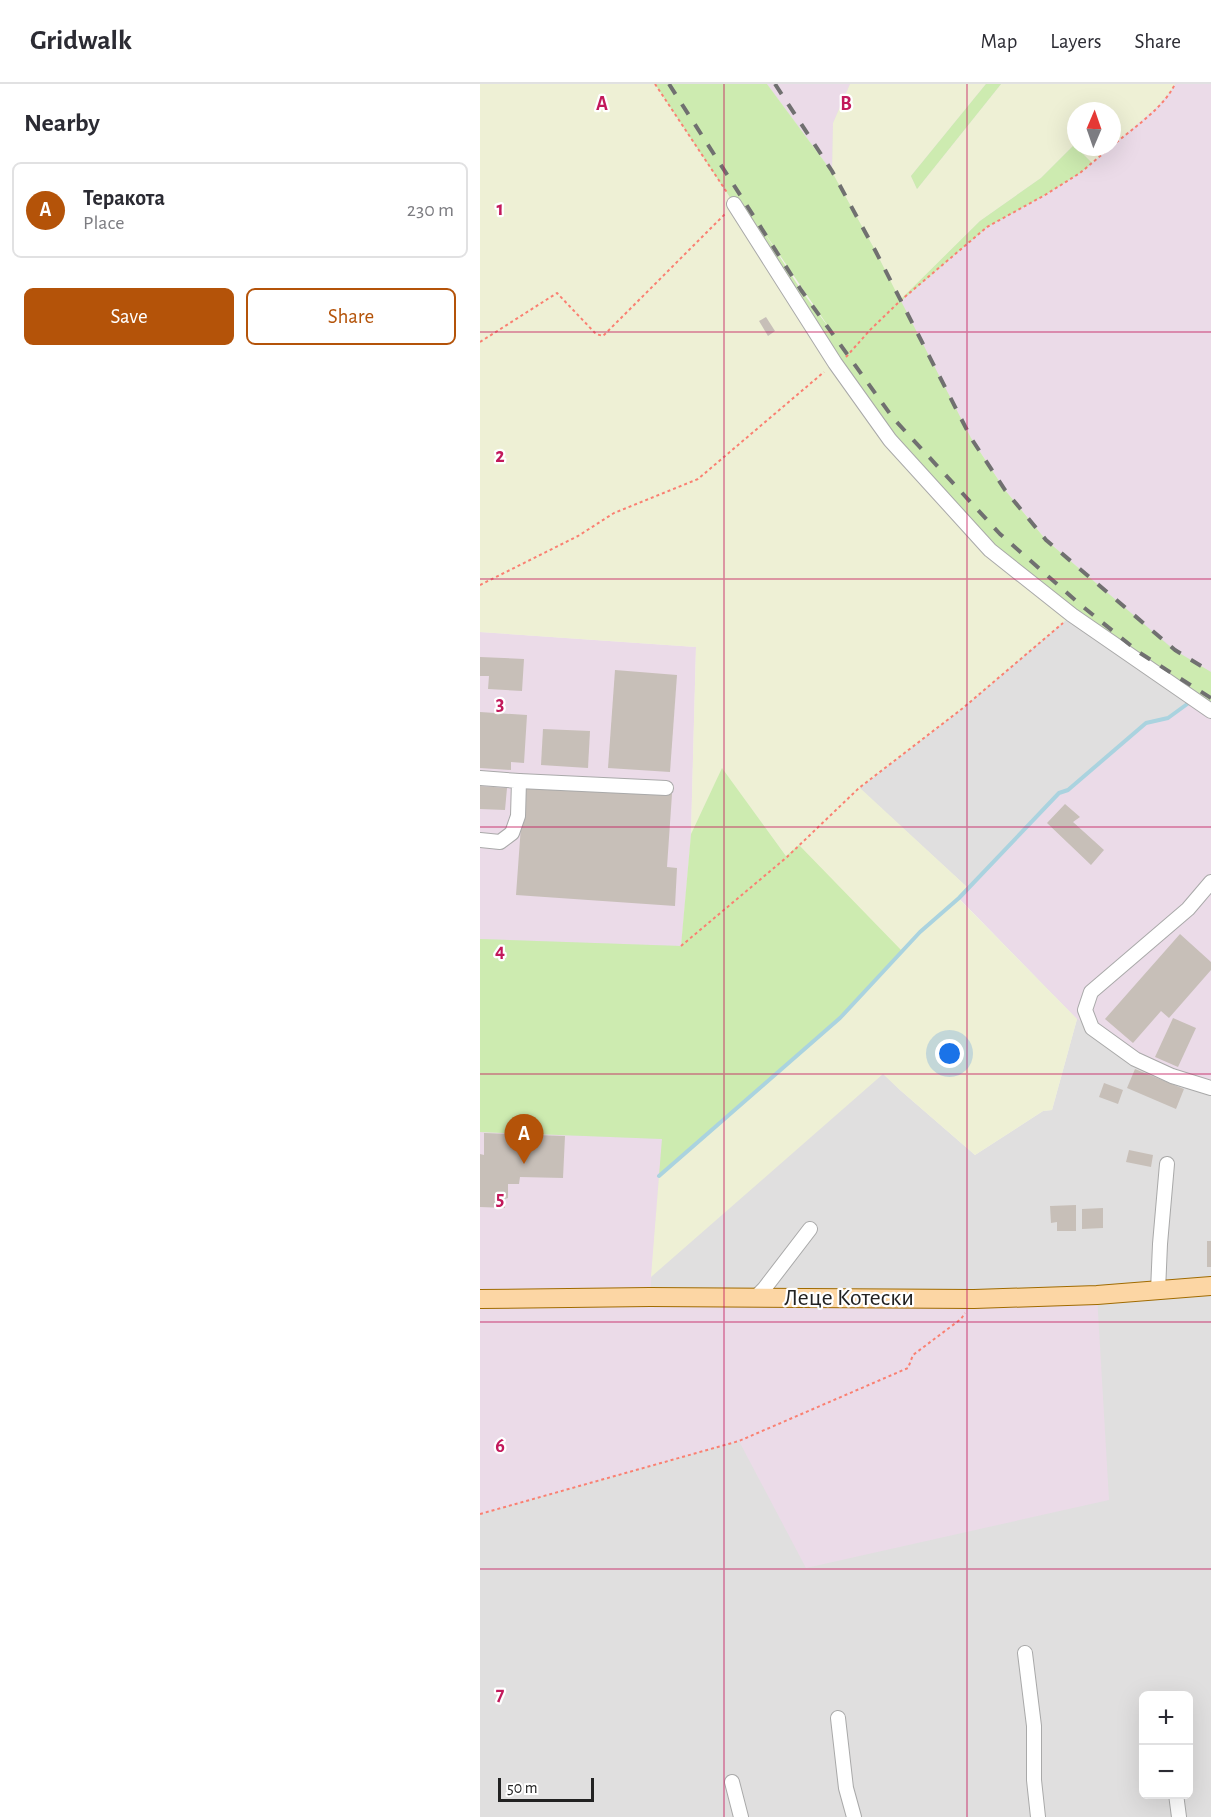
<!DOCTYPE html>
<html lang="en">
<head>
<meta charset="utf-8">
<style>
  :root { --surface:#fff; --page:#f2f2f3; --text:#2b2b33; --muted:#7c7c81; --line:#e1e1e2; --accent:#b45309 }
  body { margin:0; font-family:"Alegreya Sans",sans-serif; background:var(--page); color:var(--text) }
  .controls { position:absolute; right:18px; bottom:18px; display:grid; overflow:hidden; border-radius:9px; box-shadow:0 6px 24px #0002 }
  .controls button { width:54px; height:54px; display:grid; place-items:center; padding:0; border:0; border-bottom:2px solid var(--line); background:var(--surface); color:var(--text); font:30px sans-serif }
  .compass { position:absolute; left:587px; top:18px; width:54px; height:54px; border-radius:50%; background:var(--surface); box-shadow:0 6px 24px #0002; rotate:2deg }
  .scale { position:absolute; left:18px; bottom:15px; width:96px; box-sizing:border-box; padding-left:6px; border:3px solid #222; border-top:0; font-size:16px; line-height:21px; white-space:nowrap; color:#222; -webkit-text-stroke:4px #fff; paint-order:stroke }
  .you { position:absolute; left:470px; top:970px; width:21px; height:21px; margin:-15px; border:4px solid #fff; border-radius:50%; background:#1a73e8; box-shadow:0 0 0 9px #1a73e833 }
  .badge { display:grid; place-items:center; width:39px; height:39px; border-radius:50%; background:var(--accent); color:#fff; font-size:20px; font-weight:700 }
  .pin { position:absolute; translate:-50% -50px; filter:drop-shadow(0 2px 3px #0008) }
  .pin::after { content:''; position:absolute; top:32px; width:21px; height:18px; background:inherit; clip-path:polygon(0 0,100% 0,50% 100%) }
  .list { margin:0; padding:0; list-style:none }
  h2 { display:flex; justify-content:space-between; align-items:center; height:78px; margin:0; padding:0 24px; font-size:26px }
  h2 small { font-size:20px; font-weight:400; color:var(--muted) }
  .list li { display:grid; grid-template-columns:39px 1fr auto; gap:18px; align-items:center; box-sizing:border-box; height:96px; margin:0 12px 12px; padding:0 12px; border:2px solid var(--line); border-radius:9px }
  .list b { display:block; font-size:22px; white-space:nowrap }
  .list p { margin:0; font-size:20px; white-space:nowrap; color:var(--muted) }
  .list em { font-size:20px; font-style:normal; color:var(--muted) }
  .actions { display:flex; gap:12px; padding:18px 24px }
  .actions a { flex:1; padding:14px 0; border:2px solid var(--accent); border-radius:9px; text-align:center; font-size:21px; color:var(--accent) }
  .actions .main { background:var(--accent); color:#fff }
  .map { position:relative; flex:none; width:731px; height:1733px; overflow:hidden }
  header { display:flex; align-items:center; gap:36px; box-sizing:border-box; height:84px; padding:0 30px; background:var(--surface); border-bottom:2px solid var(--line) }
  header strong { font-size:28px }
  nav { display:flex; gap:33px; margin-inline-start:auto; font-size:21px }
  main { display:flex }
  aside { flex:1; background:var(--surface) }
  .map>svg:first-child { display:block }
</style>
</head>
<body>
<header>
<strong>Gridwalk</strong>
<nav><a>Map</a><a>Layers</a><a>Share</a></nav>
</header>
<main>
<aside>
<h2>Nearby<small></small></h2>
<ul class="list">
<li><span class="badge">A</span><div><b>Теракота</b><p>Place</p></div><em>230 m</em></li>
</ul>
<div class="actions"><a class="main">Save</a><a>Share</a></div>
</aside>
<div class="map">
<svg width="731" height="1733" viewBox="0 0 731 1733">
  <rect width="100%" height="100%" fill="#f2efe9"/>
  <path fill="#e0dfdf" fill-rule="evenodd" d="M287 0H731V1733H0V548L211 750 171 1192 403 989 420 1006 495 1071 563 1027 572 1026 597 935 479 814 488 804 379 704 483 624 622 504 566 456 491 354 352 88ZM596 27H632V63H596ZM664 1612H708V1710H664Z"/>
  <g fill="#ebdbe8">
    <path d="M287 0H370L353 39 352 87Z"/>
    <path d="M695 0H731V588L695 566 566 456 525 406 491 354 420 217 507 143 565 111 600 89 676 24 691 7Z"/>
    <path d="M0 548 216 563 211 750 201 862 0 855Z"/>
    <path d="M713 616 731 627V1004L692 992 597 935 479 814 579 709 588 705 666 639 688 633Z"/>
    <path d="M0 1048 182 1055 170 1212 617 1211 629 1416 326 1484 259 1357 0 1430Z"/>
  </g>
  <g fill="#eef0d5">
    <path d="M0 0H175L254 120 355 279 592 531 483 624 380 704 488 804 479 815 597 935 572 1026 563 1027 495 1071 420 1006 403 990 171 1193 179 1092 360 934 422 867 307 773 242 685 211 750 216 563 0 548Z"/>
    <path d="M370 0H506L431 92 437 105 521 0H695L691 7 676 24 632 62V27H596V63L594 61 561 94 500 137 420 217 396 168 352 88 353 39Z"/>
    <path d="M596 63H631L612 79Z"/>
  </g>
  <g fill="#cdebb0" fill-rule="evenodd">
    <path d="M175 0H287L352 88 396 168 420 216 500 137 561 94 594 61 612 79 600 89 565 111 507 143 421 217 491 354 525 406 566 456 694 566 731 588V627L510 466 410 356ZM280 142 352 248 321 206Z"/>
    <path d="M506 0H521L437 105 431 92Z"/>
    <path d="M242 684 306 772 319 761 422 867 360 934 179 1092 182 1055 0 1048V855L201 862 211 750Z"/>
  </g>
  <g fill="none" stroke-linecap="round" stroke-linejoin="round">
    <path stroke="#aad3df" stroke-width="4" d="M179 1092 360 934 440 848 479 814 579 709 588 706 666 639 688 634 710 618"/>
  </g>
  <g fill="#c7bfb8">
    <path d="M286 233 295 247 288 252 279 237Z"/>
    <path d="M0 573 44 575 42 607 8 605 9 592H0Z"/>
    <path d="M135 586 197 591 190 688 128 684Z"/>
    <path d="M0 628 47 631 44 679 31 678V686L0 684Z"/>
    <path d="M63 645 110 647 108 684 61 681Z"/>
    <path d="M44 700 192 710 187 783 197 784 195 822 36 811Z"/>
    <path d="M0 702 27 704 25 726 0 725Z"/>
    <path d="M585 720 600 733 593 738 624 766 611 781 567 739Z"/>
    <path d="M700 850 731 878V886L689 934 681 927 653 959 625 935Z"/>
    <path d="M693 934 716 944 698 983 675 973Z"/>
    <path d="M655 985 704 1005 696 1025 647 1004Z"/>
    <path d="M624 999 643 1006 638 1020 619 1013Z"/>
    <path d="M4 1049 85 1052 83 1094 40 1093 39 1100H28V1114L25 1115V1124L0 1123V1070L4 1071Z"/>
    <path d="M649 1066 673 1071 671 1083 646 1078Z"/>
    <path d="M596 1121V1147H577V1138L571 1139 570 1122Z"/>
    <path d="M623 1124V1144L602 1145V1125Z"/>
    <rect x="727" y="1157" width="4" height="26"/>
  </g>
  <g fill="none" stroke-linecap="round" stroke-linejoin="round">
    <g stroke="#a9a9a9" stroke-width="16">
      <g id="minor">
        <path d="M254 120 355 279 410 356 510 466 592 531 731 627"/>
        <path d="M0 694 39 697 38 732 32 749 20 758 0 756"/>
        <path d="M39 697 186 704"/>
        <path d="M731 798 708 825 611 908 605 926 612 944 655 975 692 992 731 1004"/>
        <path d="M678 1207 680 1160 687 1080"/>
        <path d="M275 1214 284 1205 330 1145"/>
        <path d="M545 1569 554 1642V1696L558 1733"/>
        <path d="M358 1634 366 1704 374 1733"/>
        <path d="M252 1698 261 1733"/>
        <path d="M696 1710 699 1733"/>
      </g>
    </g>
    <g stroke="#a06b00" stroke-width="20">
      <path id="major" d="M0 1215 170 1213 494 1215 617 1211 731 1202"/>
    </g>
    <g stroke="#fa8072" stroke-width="2" stroke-dasharray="3 3" stroke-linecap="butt">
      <path d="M175 0 248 110"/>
      <path d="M632 62C653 44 683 25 695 0"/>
      <path d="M0 258 77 209 116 250 123 252 246 129"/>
      <path d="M366 273 390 246 420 217 507 143 565 111 600 89 631 63"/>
      <path d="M0 501 98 452 134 429 218 395 344 288"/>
      <path d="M201 862 307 773 379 704 483 624 583 539"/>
      <path d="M0 1430 259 1357 428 1284 433 1271 481 1235 485 1229"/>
    </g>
    <use href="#minor" stroke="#fff" stroke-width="14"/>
    <use href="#major" stroke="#fcd6a4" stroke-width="18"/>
    <g stroke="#707070" stroke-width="4" stroke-dasharray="12 12" stroke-linecap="butt">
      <path d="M189 0 321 206 413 334 520 450 602 522 660 569 731 614"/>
      <path d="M295 0 352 87 396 168 491 354 525 406 566 456 695 566 731 588"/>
    </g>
  </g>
  <path fill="none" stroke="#c2185b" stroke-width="1.5" stroke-opacity="0.55" d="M244 0V1733M487 0V1733M0 248H731M0 495H731M0 743H731M0 990H731M0 1238H731M0 1485H731"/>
  <g text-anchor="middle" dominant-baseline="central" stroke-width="4.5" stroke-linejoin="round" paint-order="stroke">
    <g font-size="24" fill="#222" stroke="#fff">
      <text x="369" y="1214">Леце Котески</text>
    </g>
  </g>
  <g font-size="20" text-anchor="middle" font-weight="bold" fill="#c2185b" stroke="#fff" stroke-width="4.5" stroke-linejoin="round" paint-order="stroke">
    <text x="122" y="26">A</text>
    <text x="366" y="26">B</text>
    <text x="20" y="131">1</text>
    <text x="20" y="378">2</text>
    <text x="20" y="626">3</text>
    <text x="20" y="873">4</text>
    <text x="20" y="1121">5</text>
    <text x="20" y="1368">6</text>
    <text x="20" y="1616">7</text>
  </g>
</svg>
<div class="controls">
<button>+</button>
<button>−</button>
</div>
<svg class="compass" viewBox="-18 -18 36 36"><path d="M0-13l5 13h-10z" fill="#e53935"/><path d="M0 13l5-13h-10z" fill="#7c7c81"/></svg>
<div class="scale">50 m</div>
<div class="you"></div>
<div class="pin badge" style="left:44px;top:1080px">A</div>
</div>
</main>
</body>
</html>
